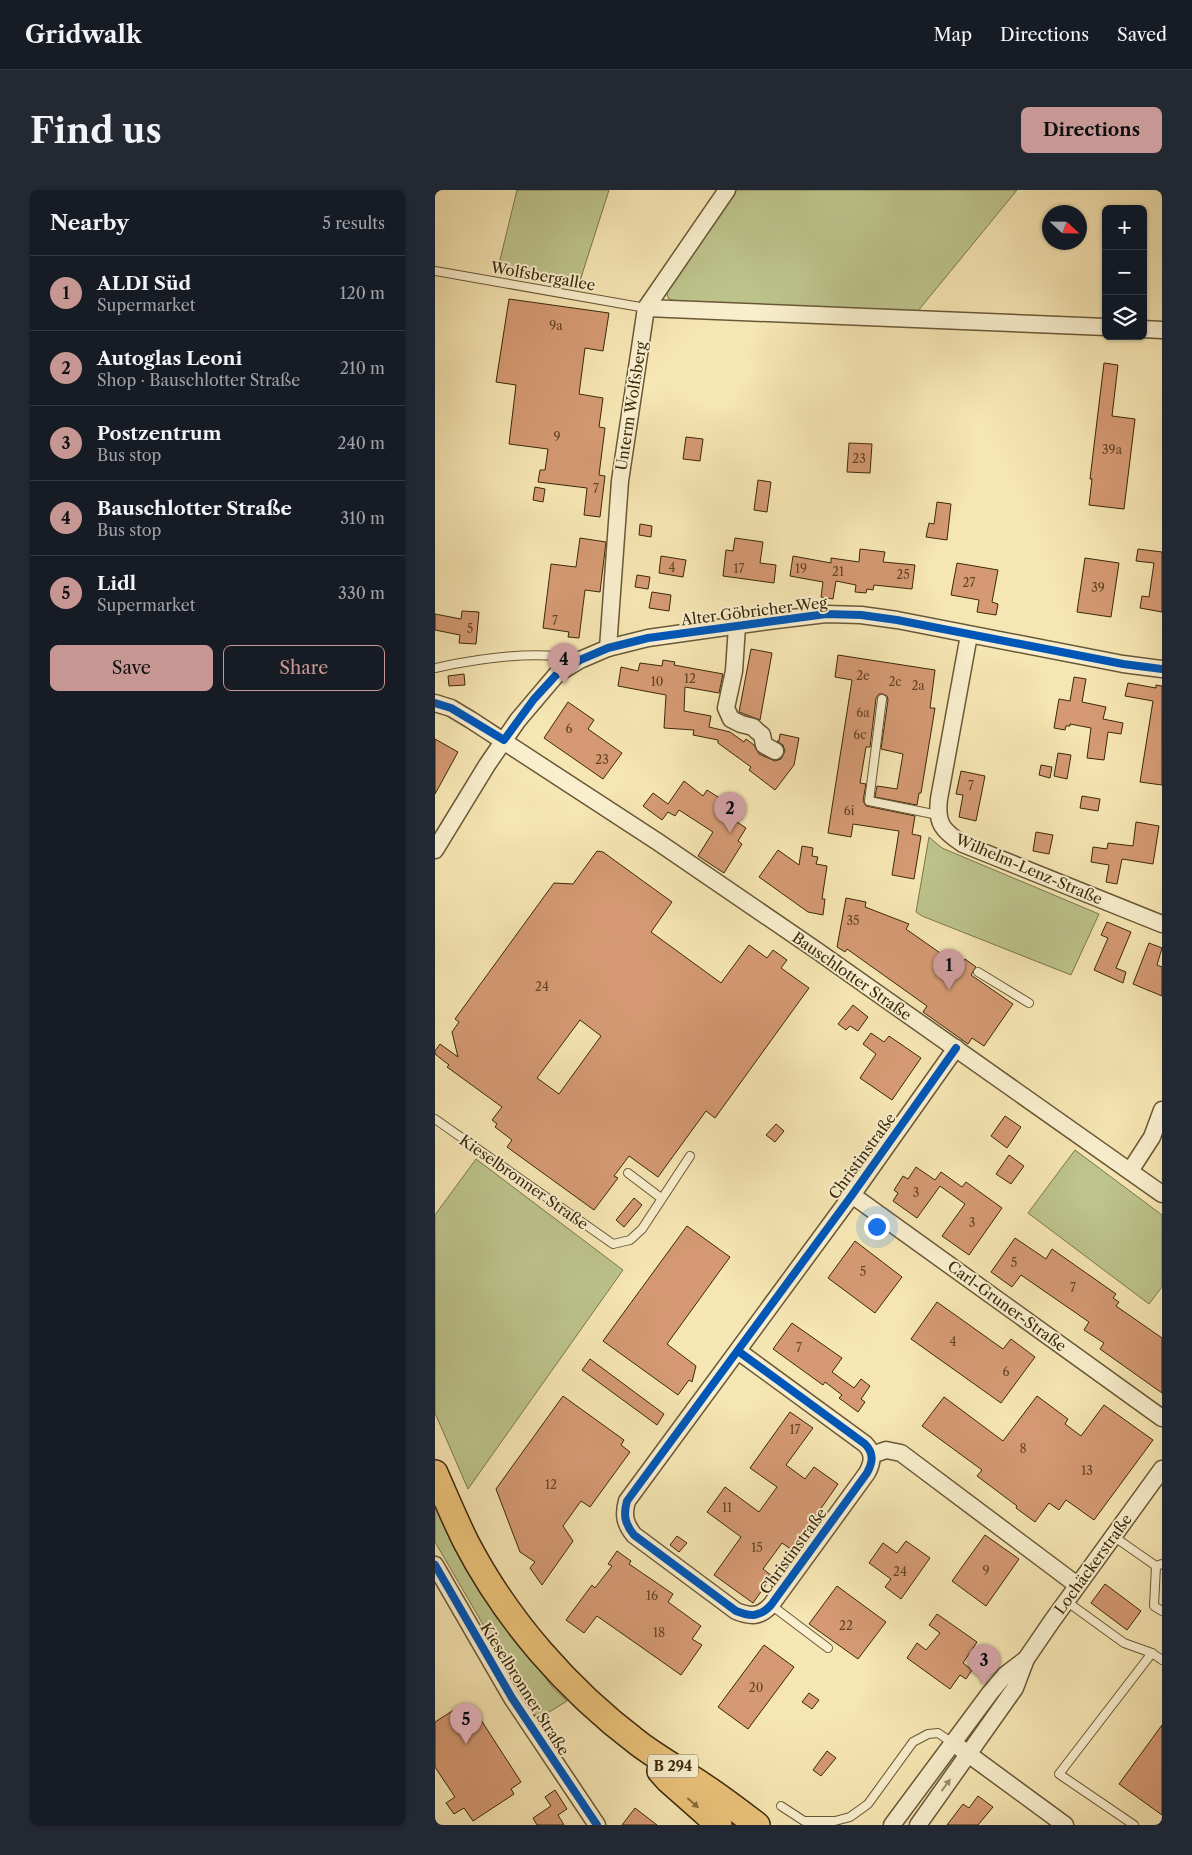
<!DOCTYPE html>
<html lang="en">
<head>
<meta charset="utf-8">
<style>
  :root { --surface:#171b24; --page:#242831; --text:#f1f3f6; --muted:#9ea1a6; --line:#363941; --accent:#c59692 }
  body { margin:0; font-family:"Libre Caslon Text",serif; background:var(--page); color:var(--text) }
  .controls { position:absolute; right:15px; top:15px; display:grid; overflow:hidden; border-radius:8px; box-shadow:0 1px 4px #0004 }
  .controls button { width:45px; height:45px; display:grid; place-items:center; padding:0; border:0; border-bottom:1px solid var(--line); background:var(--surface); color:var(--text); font:25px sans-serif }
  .compass { position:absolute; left:607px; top:15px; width:45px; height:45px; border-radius:50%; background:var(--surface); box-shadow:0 1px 4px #0004; rotate:112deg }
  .you { position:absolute; left:441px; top:1036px; width:18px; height:18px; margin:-12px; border:4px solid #fff; border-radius:50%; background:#1a73e8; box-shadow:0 0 0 8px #1a73e833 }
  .badge { display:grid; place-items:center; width:32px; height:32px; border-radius:50%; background:var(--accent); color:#111; font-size:16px; font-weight:700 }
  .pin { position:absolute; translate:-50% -41px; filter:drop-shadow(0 1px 2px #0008) }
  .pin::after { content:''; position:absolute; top:26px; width:18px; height:15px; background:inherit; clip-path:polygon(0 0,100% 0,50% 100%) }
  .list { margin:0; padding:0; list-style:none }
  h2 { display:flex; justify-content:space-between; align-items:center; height:65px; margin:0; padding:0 20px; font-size:21px }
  h2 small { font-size:16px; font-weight:400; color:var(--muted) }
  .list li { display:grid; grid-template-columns:32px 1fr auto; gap:15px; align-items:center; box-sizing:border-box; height:75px; padding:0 20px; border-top:1px solid var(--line) }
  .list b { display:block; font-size:19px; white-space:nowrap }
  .list p { margin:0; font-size:16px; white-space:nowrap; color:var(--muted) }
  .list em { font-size:16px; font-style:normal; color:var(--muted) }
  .actions { display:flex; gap:10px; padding:15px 20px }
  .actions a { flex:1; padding:11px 0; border:1px solid var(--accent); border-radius:8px; text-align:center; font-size:18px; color:var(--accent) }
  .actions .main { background:var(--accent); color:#111 }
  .icon { flex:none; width:28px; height:28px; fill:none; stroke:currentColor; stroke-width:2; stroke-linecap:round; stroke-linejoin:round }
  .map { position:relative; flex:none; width:727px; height:1635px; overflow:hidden; border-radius:8px }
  header { display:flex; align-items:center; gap:30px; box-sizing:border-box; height:70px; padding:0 25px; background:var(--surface); border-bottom:1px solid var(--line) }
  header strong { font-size:24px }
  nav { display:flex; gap:28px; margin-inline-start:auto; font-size:18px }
  .intro { display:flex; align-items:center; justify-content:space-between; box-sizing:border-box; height:120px; padding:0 30px }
  h1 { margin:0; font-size:35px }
  .button { padding:12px 22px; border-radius:8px; background:var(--accent); color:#111; font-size:18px; font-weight:700 }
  main { display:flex; gap:30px; padding:0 30px }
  aside { flex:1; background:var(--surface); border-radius:8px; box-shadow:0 1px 4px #0004 }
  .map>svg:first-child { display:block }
</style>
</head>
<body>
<header>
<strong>Gridwalk</strong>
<nav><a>Map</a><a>Directions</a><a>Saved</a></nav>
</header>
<div class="intro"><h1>Find us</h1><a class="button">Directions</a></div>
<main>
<aside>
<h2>Nearby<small>5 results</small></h2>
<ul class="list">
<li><span class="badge">1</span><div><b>ALDI Süd</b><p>Supermarket</p></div><em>120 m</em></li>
<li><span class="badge">2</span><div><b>Autoglas Leoni</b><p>Shop · Bauschlotter Straße</p></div><em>210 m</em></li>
<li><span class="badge">3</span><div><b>Postzentrum</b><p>Bus stop</p></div><em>240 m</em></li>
<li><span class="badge">4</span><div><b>Bauschlotter Straße</b><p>Bus stop</p></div><em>310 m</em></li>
<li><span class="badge">5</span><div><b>Lidl</b><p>Supermarket</p></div><em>330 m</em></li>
</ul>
<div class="actions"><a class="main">Save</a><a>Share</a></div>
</aside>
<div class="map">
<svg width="727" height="1635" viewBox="0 0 727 1635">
  <rect width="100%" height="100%" fill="#f6e6b3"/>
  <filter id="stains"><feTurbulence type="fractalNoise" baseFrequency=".004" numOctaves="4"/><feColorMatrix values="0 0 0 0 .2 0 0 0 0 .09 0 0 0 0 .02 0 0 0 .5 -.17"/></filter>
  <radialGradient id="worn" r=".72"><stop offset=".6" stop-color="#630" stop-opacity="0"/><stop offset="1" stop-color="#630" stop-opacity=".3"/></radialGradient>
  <g fill="#bdc48c" stroke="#7c764c">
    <path d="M82 0H174L143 97 62 82Z"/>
    <path d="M301 0H582L478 127 241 112 233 108 231 100Z"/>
    <path d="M494 647 507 658 664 724 636 785 487 726 481 722Z"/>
    <path d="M640 960 727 1025V1097L714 1114 593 1023Z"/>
    <path d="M41 969 188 1080 33 1299 0 1223V1025Z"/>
    <path d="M0 1311 44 1397 118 1498 132 1511 103 1529 0 1352Z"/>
  </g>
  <g fill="#d59a73" stroke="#3b280b" fill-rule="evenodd">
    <path d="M74 109 174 123 168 161 150 158 144 204 168 208 164 237 170 238 164 285 170 286 165 327 149 325 152 298 103 292 105 280H110L113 259 74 254 81 195 61 192Z"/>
    <path d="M669 173 683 175 677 226 700 229 689 319 654 315 657 289H655Z"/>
    <path d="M251 247 268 249 265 271 248 269Z"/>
    <path d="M414 253 437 254 435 283 412 282Z"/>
    <path d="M323 290 336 292 332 322 319 320Z"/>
    <path d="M100 297 110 299 108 312 98 310Z"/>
    <path d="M502 312 516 314 512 350 491 347 494 333 499 334Z"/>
    <path d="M205 334 217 336 216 347 204 345Z"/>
    <path d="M145 348 171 352 165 402 150 400 144 448 133 447 134 442 108 438 116 374 141 377Z"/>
    <path d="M300 348 328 352 325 373 341 375 339 393 288 386 291 360 298 361Z"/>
    <path d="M425 359 450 362 448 372 480 375 477 399 439 395 438 400 432 399 431 403 420 402 421 395 401 391 398 409 386 407 388 392 355 386 358 366 396 373V368L424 372Z"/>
    <path d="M703 359 727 362V422L705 418 707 406 714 407 719 373 701 371Z"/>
    <path d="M226 366 251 370 248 387 224 383Z"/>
    <path d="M650 368 684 373 676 427 642 422Z"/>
    <path d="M522 373 563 380 557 412 563 414 561 425 542 422 544 410 516 405Z"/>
    <path d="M202 385 215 387 213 399 200 397Z"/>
    <path d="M217 402 236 405 234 421 214 418Z"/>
    <path d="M27 421 44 422 41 454 24 453 25 445 0 440V424L26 429Z"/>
    <path d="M316 459 337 463 325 530 304 522Z"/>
    <path d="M403 465 500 480 495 518H500L486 603H484L482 615 440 607 442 596 462 599 468 564 446 559 453 510 452 506 448 504H444L441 508 435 557H431L425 593 431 594 428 611 431 616 480 626 477 644 486 646 479 689 457 685 464 641 418 634 416 647 393 643 417 490 400 487Z"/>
    <path d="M228 470 240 472 239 475 288 484 284 503 250 497 249 521 276 526 274 537 295 542 309 552 311 549 319 555 324 564 340 571 346 569 350 561 348 555 342 551H344L345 544 364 548 359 575 340 600 314 580 316 577 283 553V550L258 545 259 540 229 538 231 505 183 496 186 477 203 481 205 473 227 476Z"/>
    <path d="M29 484 30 495 14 496 13 486Z"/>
    <path d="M639 487 651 489 647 512 671 517 668 529 688 533 686 544 673 542 669 570 652 568 656 538 635 534V536H631L630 540 619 538 624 509 635 511Z"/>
    <path d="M693 493 721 498V495L727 496V595L705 592 718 511 690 506Z"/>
    <path d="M133 512 159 530 153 539 187 563 168 589 109 548Z"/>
    <path d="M0 549 23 562 0 604Z"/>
    <path d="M623 563 636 565 632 589 619 586Z"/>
    <path d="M606 575 617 577 615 588 604 585Z"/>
    <path d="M526 581 550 586 541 631 524 627 528 605 521 604Z"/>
    <path d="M249 591 268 606 272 600 305 621 299 630 311 638 303 651 307 654 289 683 263 666 278 642 244 620 240 626 233 622 227 630 208 616 218 603 233 614Z"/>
    <path d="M647 606 665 609 663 621 645 618Z"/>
    <path d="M701 632 724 636 718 674 687 669 682 694 671 692 674 675 656 672 658 657 672 659 673 653 698 656Z"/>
    <path d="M601 642 618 645 614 664 598 661Z"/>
    <path d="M367 656 378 658 377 666 383 667 381 674 392 676 387 709H390L388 725 373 722 324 687 343 660 364 675Z"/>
    <path d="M162 661 168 662 237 712 216 742 286 793 314 755 332 768 338 760 352 770 346 778 374 798 280 928 271 921 223 987 194 966 179 986 183 988 159 1020 72 957 77 950 60 937 62 934 57 930 67 917 12 877 14 875 0 864V861L5 854 23 867 17 842 24 832 20 829 119 693 138 694ZM145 830 166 846 124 904 102 888Z"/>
    <path d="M411 708 431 712 430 717 474 734 471 739 525 777 530 769 541 777 536 785 578 814 549 856 537 848 533 854 488 822 492 816 412 759 410 762 402 757Z"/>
    <path d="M672 732 696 742 681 778 691 782 688 793 659 780 673 748 666 745Z"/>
    <path d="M714 753 727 758 722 775 727 777V806L698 794Z"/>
    <path d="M418 815 433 827 423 841 415 836 411 840 403 834Z"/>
    <path d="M436 843 449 852 454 846 486 868 457 910 425 888 441 864 428 854Z"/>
    <path d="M570 926 586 937 572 958 556 946Z"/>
    <path d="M341 934 349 941 340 952 331 945Z"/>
    <path d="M574 965 589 976 576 994 561 984Z"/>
    <path d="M481 977 500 990 506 982 527 997 531 992 567 1018 534 1065 507 1046 530 1014 505 996 482 1028 458 1011 463 1003 459 1000 468 986 473 989Z"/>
    <path d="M199 1008 207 1015 189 1037 181 1030Z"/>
    <path d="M252 1036 295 1067 232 1154 261 1176 257 1192 254 1190 243 1205 168 1151Z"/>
    <path d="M580 1048 611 1069 617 1059 681 1104 678 1108 684 1112 681 1116 727 1148V1203L665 1159 669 1153 649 1140 654 1132 586 1085 577 1097 556 1082Z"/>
    <path d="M420 1051 467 1087 440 1123 393 1088Z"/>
    <path d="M502 1112 568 1159 576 1149 600 1167 566 1213 476 1149Z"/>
    <path d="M357 1133 407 1168 397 1182 419 1198 426 1189 435 1196 426 1209 430 1212 423 1222 404 1208 407 1205 390 1192 388 1195 338 1159Z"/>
    <path d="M155 1169 229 1224 222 1235 147 1180Z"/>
    <path d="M128 1206 189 1250 186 1255 195 1262 155 1317 146 1311 128 1336 138 1351 107 1395 95 1378 100 1372 85 1362 61 1299Z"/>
    <path d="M602 1206 633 1229 630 1234 646 1246 669 1215 718 1250 659 1330 631 1310 624 1320 614 1313 600 1332 581 1318 582 1316 542 1286 547 1280 487 1236 509 1207 568 1251Z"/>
    <path d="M355 1222 378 1238 351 1275 370 1289 379 1277 403 1294 357 1360 347 1353 328 1379 337 1386 318 1413 279 1385 306 1347 272 1322 290 1297 324 1322 342 1297 315 1278Z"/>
    <path d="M550 1345 584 1369 551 1416 517 1391Z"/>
    <path d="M242 1346 252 1353 244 1362 235 1355Z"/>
    <path d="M471 1351 495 1368 466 1409 450 1397 456 1389 434 1373 448 1353 462 1363Z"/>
    <path d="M182 1361 196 1371 194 1374 238 1404 233 1412 266 1436 257 1449 267 1455 246 1485 162 1426 149 1443 131 1430 157 1395 160 1398 177 1376 173 1374Z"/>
    <path d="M670 1394 706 1421 692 1440 656 1413Z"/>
    <path d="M402 1396 451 1432 423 1469 374 1434Z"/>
    <path d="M502 1424 542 1452 528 1473 537 1480 531 1489 525 1485 515 1499 472 1468 482 1453 491 1460 505 1443 494 1435Z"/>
    <path d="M329 1455 359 1477 313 1539 283 1517Z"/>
    <path d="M374 1503 384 1510 377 1519 367 1512Z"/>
    <path d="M37 1516 86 1592 76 1599 79 1604 38 1631 29 1618 19 1624 11 1613 20 1607 0 1577V1532L22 1518 25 1523Z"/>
    <path d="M727 1535V1625L684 1594Z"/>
    <path d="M392 1561 401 1568 386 1586 378 1580Z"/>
    <path d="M120 1600 132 1619 123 1625 129 1635H102L98 1628 116 1616 110 1607Z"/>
    <path d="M543 1606 558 1617 543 1635H512L528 1614 534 1618Z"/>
    <path d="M200 1618 222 1635H187Z"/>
  </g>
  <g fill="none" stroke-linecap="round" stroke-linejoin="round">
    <g stroke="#6a5835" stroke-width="10">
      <g id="service">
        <path d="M0 81 211 118"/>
        <path d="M0 478C42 469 101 459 143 470"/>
        <path d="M447 509 434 611 503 625"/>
        <path d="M543 782 594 813"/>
        <path d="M0 929 178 1054 195 1050 207 1039 255 966"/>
        <path d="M193 983 226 1008"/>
        <path d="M678 1346 721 1376 727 1374"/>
        <path d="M721 1376 719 1416 727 1421"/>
        <path d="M631 1411 689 1453 717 1463"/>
        <path d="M336 1415 393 1458"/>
        <path d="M346 1616 369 1631H400L415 1627 433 1614 478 1552 493 1544 503 1543 519 1554"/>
        <path d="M699 1635 624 1584 717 1463 727 1470"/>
      </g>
    </g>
    <g stroke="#6a5835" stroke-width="19">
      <g id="minor">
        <path d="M211 118 671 137"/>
        <path d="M708 139 727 140"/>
        <path d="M302 436 299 481 291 518 296 529 306 534 318 537 322 541 327 545 329 555 340 561"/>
        <path d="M534 445 504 609C501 634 508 641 528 654L727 734"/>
        <path d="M173 458 185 291 211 118 292 0"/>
        <path d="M0 513 16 518 36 530 223 652 381 760 727 1004"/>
        <path d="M0 660 52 575 83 530 122 484 145 470 173 458 213 448 341 430 391 424 426 425 462 430 688 474 727 479"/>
        <path d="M695 981 717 947 727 920"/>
        <path d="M417 1005 727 1228"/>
        <path d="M303 1161 430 1254C439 1263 438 1272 432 1283L336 1415C325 1427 316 1427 301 1421L199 1345C190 1334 188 1325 192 1311L417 1005 521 858"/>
        <path d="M437 1265 451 1260 466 1263 642 1395"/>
        <path d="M0 1375 77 1508 162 1635"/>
        <path d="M525 1558 630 1635"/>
        <path d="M457 1635 555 1503 570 1485 591 1469"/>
        <path d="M483 1635 580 1498 591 1469 617 1431 727 1279"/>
      </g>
    </g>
    <g stroke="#3b280b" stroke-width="28">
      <g id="primary">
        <path d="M0 1283C10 1306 20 1330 31 1352 72 1431 133 1500 203 1553 224 1569 248 1582 270 1597 288 1609 305 1622 322 1635"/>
        <path d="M225 1581 233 1590 284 1635"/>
      </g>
    </g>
    <use href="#service" stroke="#f9efce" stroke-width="8"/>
    <use href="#minor" stroke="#f9efce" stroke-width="16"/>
    <use href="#primary" stroke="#ebc37a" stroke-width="25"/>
    <g stroke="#f9efce" stroke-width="11">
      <g id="cycleway">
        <path d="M0 513 16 518 69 550 99 509 122 484 145 470 173 458 213 448 391 424 426 425 462 430 688 474 727 479"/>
        <path d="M303 1161 430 1254C439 1263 438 1272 432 1283L336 1415C325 1427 316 1427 301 1421L199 1345C190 1334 188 1325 192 1311L417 1005 521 858"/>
        <path d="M0 1375 77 1508 162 1635"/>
      </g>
    </g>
    <use href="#cycleway" stroke="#0057b8" stroke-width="8"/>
  </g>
  <defs><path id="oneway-solid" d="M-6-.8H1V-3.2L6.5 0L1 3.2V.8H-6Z" transform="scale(1.25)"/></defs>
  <use fill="#9a8c6c" href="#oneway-solid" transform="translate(511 1595) rotate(-54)"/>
  <use fill="#8a6e3d" href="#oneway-solid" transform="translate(258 1613) rotate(41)"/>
  <g text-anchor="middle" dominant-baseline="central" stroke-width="4" stroke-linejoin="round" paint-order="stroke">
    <g font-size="12" fill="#624425">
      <text x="121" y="135">9a</text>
      <text x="122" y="246">9</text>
      <text x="677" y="259">39a</text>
      <text x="424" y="268">23</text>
      <text x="161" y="298">7</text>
      <text x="237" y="377">4</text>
      <text x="304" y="378">17</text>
      <text x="366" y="378">19</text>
      <text x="403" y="381">21</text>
      <text x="468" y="384">25</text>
      <text x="534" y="392">27</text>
      <text x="663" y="397">39</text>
      <text x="120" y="430">7</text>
      <text x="35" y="438">5</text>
      <text x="428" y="485">2e</text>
      <text x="255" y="488">12</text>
      <text x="222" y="491">10</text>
      <text x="460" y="491">2c</text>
      <text x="483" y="495">2a</text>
      <text x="428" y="522">6a</text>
      <text x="134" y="538">6</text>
      <text x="425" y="544">6c</text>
      <text x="167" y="569">23</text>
      <text x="536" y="595">7</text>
      <text x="414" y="620">6i</text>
      <text x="418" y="730">35</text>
      <text x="107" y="796">24</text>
      <text x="481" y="1002">3</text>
      <text x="537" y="1032">3</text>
      <text x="579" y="1072">5</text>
      <text x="428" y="1081">5</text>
      <text x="638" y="1097">7</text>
      <text x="518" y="1151">4</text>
      <text x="364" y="1157">7</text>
      <text x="571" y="1181">6</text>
      <text x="360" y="1239">17</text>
      <text x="588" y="1258">8</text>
      <text x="652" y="1280">13</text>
      <text x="116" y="1294">12</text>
      <text x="292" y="1317">11</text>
      <text x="322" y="1357">15</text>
      <text x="551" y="1380">9</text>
      <text x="465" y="1381">24</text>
      <text x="217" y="1405">16</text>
      <text x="411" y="1435">22</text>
      <text x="224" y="1442">18</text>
      <text x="321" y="1497">20</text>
    </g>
    <rect fill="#f9efce" stroke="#746446" stroke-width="1" x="213" y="1564.5" width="50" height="23" rx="4"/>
    <g font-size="14" font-weight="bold" fill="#3b280b">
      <text x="238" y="1576">B 294</text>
    </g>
    <g font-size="15" fill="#3b280b" stroke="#f9efce">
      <text transform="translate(108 86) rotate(10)">Wolfsbergallee</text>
      <text transform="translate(196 216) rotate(-81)">Unterm Wolfsberg</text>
      <text transform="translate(319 421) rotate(-7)">Alter Göbricher Weg</text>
      <text transform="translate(594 679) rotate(23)">Wilhelm-Lenz-Straße</text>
      <text transform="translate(417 786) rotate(35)">Bauschlotter Straße</text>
      <text transform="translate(427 966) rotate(-54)">Christinstraße</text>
      <text transform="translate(89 992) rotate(35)">Kieselbronner Straße</text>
      <text transform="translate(572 1116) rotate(36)">Carl-Gruner-Straße</text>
      <text transform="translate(358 1361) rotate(-54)">Christinstraße</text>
      <text transform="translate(658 1374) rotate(-54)">Lochäckerstraße</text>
      <text transform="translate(90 1499) rotate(58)">Kieselbronner Straße</text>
    </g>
  </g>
  <rect width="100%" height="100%" filter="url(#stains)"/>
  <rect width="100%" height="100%" fill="url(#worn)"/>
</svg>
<div class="controls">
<button>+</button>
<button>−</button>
<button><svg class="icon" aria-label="layers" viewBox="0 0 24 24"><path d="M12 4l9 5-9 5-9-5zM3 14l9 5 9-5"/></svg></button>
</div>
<svg class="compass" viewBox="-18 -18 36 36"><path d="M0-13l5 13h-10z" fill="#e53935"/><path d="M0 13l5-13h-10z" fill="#9ea1a6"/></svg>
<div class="you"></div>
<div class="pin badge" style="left:514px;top:800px">1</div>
<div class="pin badge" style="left:295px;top:643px">2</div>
<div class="pin badge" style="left:549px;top:1495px">3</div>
<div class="pin badge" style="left:129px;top:494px">4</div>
<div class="pin badge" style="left:31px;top:1554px">5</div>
</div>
</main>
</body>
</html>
